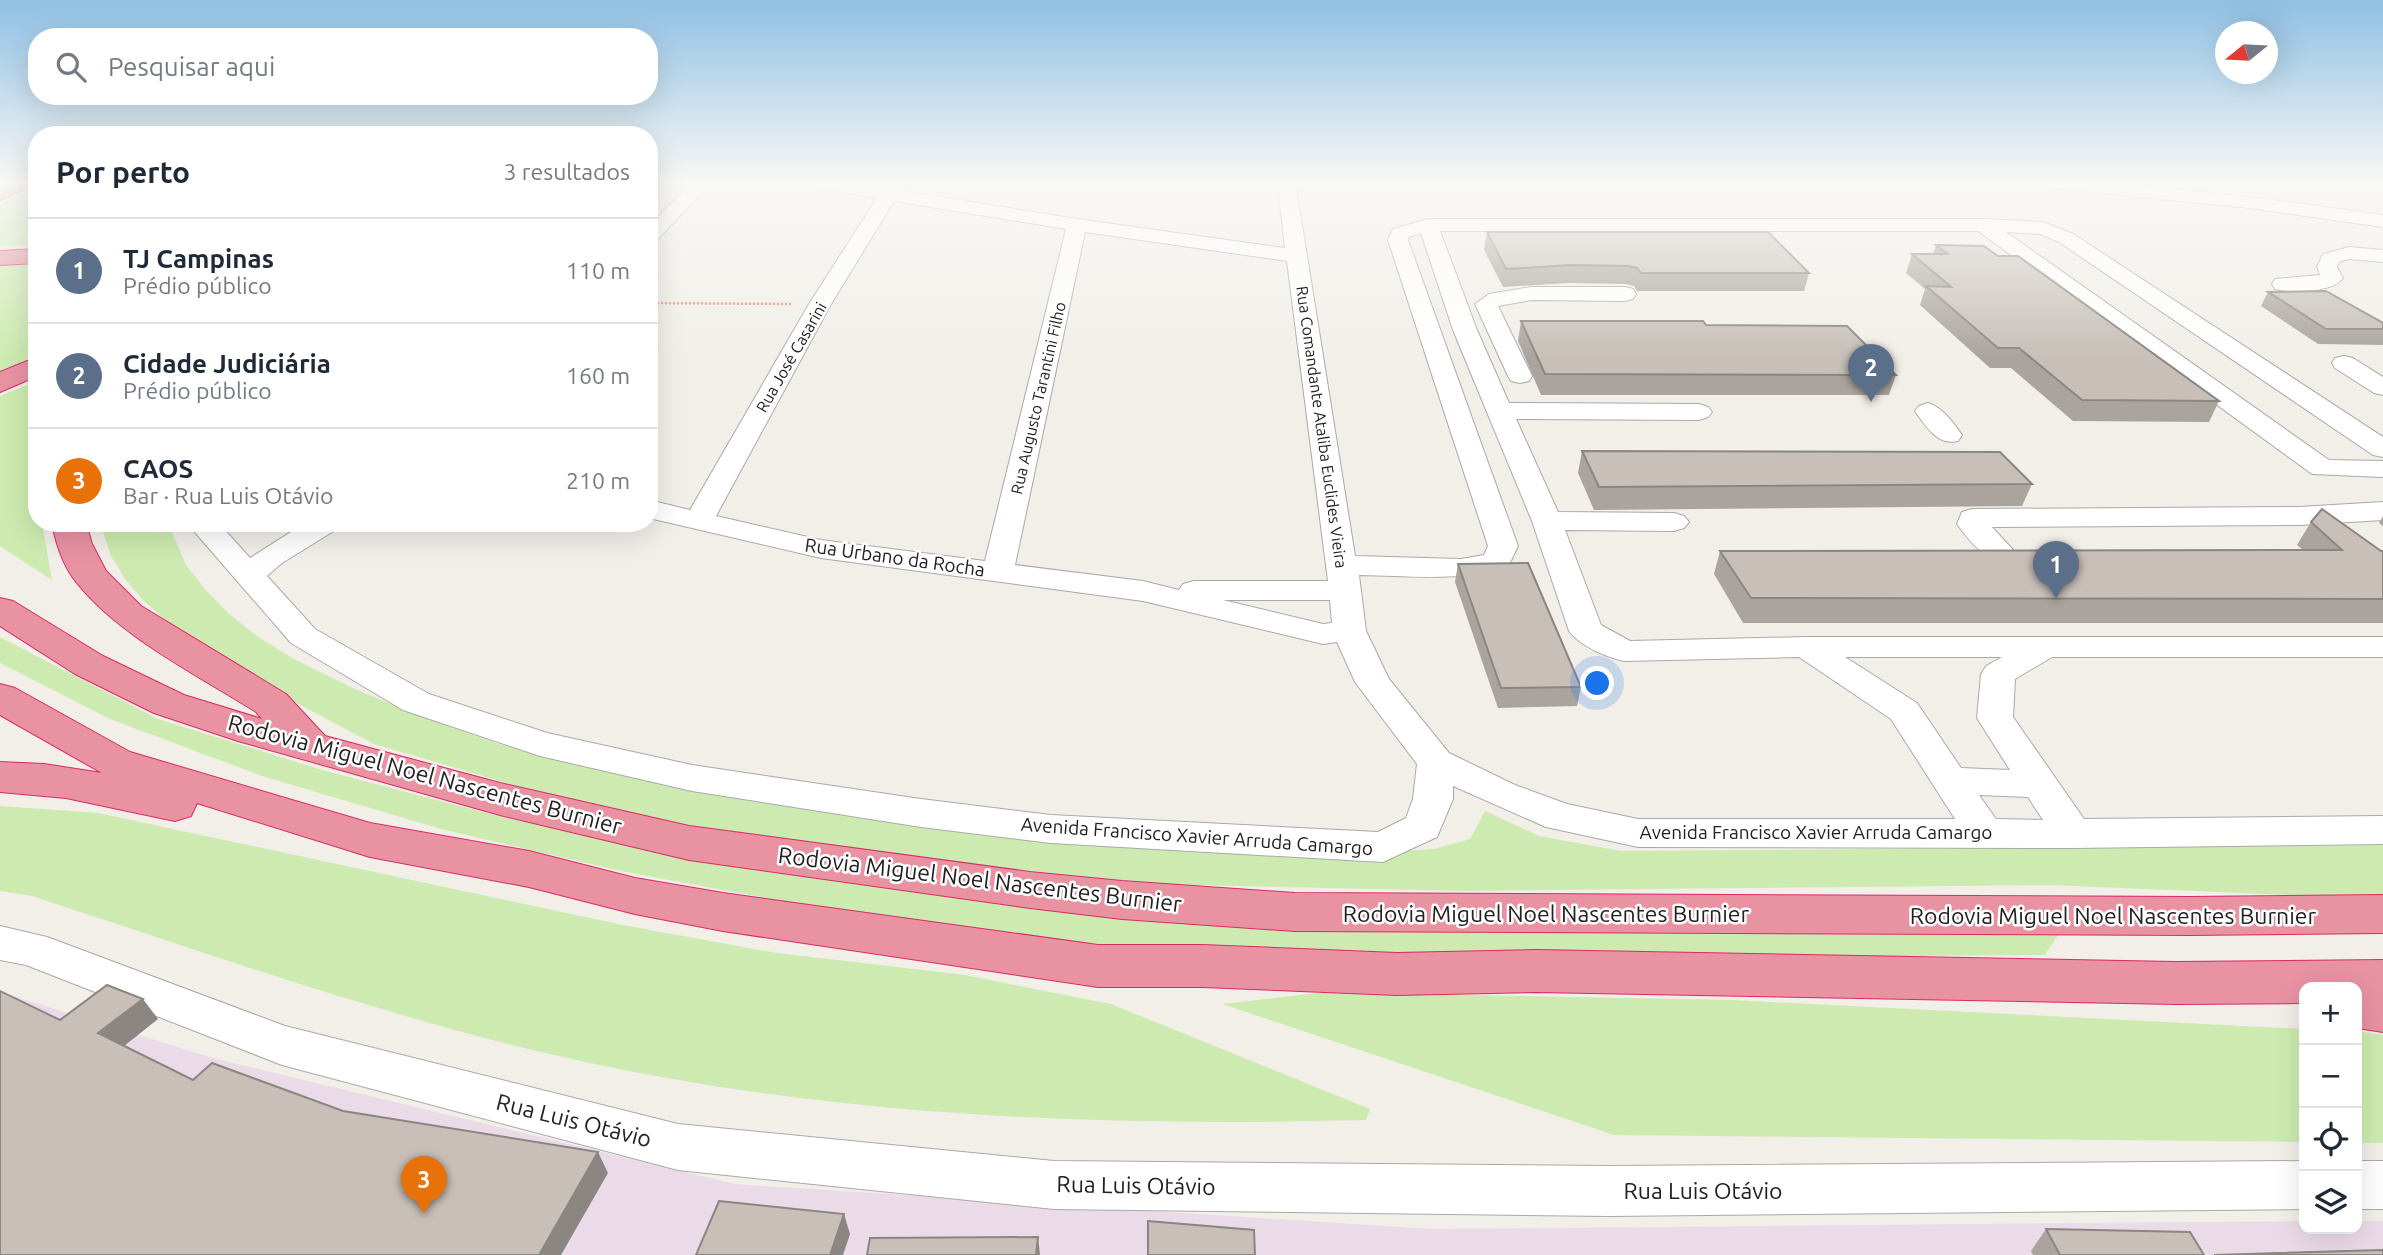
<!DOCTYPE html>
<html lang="pt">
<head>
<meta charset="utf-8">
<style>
  :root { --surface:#fff; --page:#f6f6f7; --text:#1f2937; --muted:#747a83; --line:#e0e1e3; --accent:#d40000 }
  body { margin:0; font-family:Ubuntu,sans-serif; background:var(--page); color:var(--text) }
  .controls { position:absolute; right:21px; bottom:21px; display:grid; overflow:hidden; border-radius:14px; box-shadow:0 7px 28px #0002 }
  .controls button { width:63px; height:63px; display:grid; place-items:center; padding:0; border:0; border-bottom:2px solid var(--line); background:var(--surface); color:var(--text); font:35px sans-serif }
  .compass { position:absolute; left:2215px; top:21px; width:63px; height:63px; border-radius:50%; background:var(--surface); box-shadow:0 7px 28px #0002; rotate:252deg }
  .you { position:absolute; left:1598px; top:684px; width:24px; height:24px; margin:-18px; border:5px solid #fff; border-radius:50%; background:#1a73e8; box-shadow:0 0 0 10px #1a73e833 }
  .badge { display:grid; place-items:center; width:46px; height:46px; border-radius:50%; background:var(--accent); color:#fff; font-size:23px; font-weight:700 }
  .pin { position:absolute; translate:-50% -58px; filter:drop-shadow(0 2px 4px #0008) }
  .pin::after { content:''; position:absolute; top:37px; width:24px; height:21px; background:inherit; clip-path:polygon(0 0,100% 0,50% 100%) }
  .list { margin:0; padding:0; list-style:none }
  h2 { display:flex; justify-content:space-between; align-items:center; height:91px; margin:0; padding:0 28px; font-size:30px }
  h2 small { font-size:23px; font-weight:400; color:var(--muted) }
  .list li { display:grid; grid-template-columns:46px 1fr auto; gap:21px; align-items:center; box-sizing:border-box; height:105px; padding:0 28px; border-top:2px solid var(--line) }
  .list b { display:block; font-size:26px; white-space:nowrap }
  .list p { margin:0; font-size:23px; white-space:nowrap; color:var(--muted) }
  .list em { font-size:23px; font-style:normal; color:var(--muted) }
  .icon { flex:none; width:38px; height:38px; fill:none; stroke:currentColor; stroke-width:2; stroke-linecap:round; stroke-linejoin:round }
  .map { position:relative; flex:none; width:2383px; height:1255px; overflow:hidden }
  .search { position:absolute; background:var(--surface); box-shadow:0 7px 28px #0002; left:28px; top:28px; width:630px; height:77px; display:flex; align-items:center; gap:18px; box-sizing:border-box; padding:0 24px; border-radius:28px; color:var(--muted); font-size:26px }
  .panel { position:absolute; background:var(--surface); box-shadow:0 7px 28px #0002; left:28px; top:126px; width:630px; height:406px; border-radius:28px }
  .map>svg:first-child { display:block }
</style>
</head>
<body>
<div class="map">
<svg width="2383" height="1255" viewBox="0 0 2383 1255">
  <rect width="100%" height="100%" fill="#f2efe9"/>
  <path fill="#ebdbe8" d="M0 992 213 1058 735 1184 1431 1229 2304 1221V1229H2357V1221H2383V1255H0Z"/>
  <g fill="#cdebb0">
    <path d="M37 188V246H0V203Z"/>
    <path d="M37 259V354L0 373V261Z"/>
    <path d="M37 381V523H42L52 580 0 546V396Z"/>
    <path d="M100 523H168L186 565 205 589 228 613 258 637 294 659 355 689 425 718 502 745 657 782 1368 853 1434 849 1470 839 1485 811 1539 836 1621 851 2383 845V897H2334L2049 885 1462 891 1154 884 762 842 585 806 374 744 272 690 168 622 144 601 125 579 111 556Z"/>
    <path d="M0 637 158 719 326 771 510 819 678 851 860 881 2060 932 2045 955 1704 958 1331 956 1040 941 848 913 625 872 441 829 262 776 110 719 0 663Z"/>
    <path d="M0 806 98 813 623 925 777 953 965 975 1111 1004 1370 1109 1366 1120C1101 1127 835 1117 576 1060 391 1019 212 955 32 896L0 891Z"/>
    <path d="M1326 992 1733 1000 2304 1029V1142L1614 1135 1222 1004Z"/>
    <path d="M2357 1031 2383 1035V1143H2357Z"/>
  </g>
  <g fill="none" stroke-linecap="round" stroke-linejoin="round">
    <g stroke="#a9a9a9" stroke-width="2">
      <g id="minor">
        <path d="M693 182H712L656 241 649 243V226Z"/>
        <path d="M805 182H847L1077 219 1285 248 1278 187 1263 186 1260 182H1340L1331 187H1296L1355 556 1461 559 1484 555 1488 546 1388 240 1393 229 1428 219H1983L2043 222 2073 234 2383 437V457L2373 455 2059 242 2040 234 2006 232 2329 460 2383 461V477L2312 474 1978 231H1440L1477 330 1509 403 1699 404 1708 407 1712 412 1708 417 1699 420 1516 419 1558 512 1674 513 1684 516 1689 522 1684 528 1674 531 1565 530 1601 625 1630 641 1806 637H2383V657H2052L2015 679 2013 717 2084 819 2383 816V844L2073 848 1638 847 1546 827 1453 786V799L1437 837 1383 862 1051 843 921 827 692 791 540 756 403 710 291 643 193 530 192 523H222L223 528 250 558 305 523H342L337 529 282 563 267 576 315 629 429 694 547 733 692 765 921 799 1051 815 1378 832 1406 818 1413 799 1417 764 1355 682 1337 642 1323 644 1143 601 821 558 649 518V500L690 510 809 304 877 198 814 187ZM894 201 1066 229 985 561 821 540 716 516 831 304ZM1085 232 1287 261 1328 581H1194L1183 584 1179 590 1143 581 1015 565ZM1421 233 1453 330 1532 521 1569 631C1580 646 1606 657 1624 661L1799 657 1891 719 1955 819H1638L1567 804 1515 785 1449 753 1389 679 1366 631 1359 575C1409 576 1458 581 1507 569L1518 546 1408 240 1409 237ZM1223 600H1330L1332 623 1323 624ZM1845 657H2002L1986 666 1981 674 1977 718 2010 770 1961 768 1917 703ZM1979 795 2028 797 2043 820 1996 819Z"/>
        <path d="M2031 182C2149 181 2266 199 2383 215V227L2250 208 2040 187Z"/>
        <path d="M2349 247 2383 250V262L2349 259 2339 262 2337 267 2343 278C2332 293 2292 293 2275 289L2272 284 2275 279 2320 275 2317 267 2323 254Z"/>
        <path d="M1531 287H1625L1633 289 1636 294 1633 299 1625 301 1531 300 1498 306 1532 376 1529 381 1520 383 1511 381 1508 376 1475 304 1489 294Z"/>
        <path d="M2344 356 2353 358 2383 377V395L2374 393 2335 368 2332 363 2335 358Z"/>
        <path d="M1928 403C1942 407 1954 423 1962 435L1958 441C1938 446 1926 427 1915 411L1919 406Z"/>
        <path d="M2383 502V520L2299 525 1992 527 2015 552 2011 559C1987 564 1970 542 1957 524L1962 512 1972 509 2299 507Z"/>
        <path d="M0 926 47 937 285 1026 678 1124 1054 1161 1609 1166 2304 1161V1209L1609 1216 1054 1209 678 1170 282 1065 26 965 0 960Z"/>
        <rect x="2357" y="1161" width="26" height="48"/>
      </g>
    </g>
    <g stroke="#dc2a67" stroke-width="2">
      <g id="highway">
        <path d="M10 182H37V184L0 200V186Z"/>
        <path d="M37 249V263L0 265V251Z"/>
        <path d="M37 357V376L0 392V372Z"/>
        <path d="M52 523H86L92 544 106 571 141 606 286 694 325 736 500 783 689 826 1030 872 1122 881 1295 893 2190 897 2383 895V933L2190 935 1295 931 1122 919 1030 908 689 860 500 815 238 741 154 713 75 674 0 626V598L13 601 103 656 184 695 262 719 256 712C199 676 119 636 77 583 63 566 56 544 52 523Z"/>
        <path d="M0 684 15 688 130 752 370 823 529 851 635 878 723 893 1098 945H1202L1397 953 1536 950 2176 962 2383 960V1032L2357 1028V987H2304V1003L2176 1004 1536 992 1397 995 1202 987H1098L723 931 635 914 529 887 370 857 197 803 191 816 175 821 66 798 0 792V762L44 764 102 773 0 715Z"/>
      </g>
    </g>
    <path stroke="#fa8072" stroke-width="2.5" stroke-dasharray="2 2" stroke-linecap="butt" d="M649 303 791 304"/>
    <use href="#minor" fill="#fff" fill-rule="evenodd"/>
    <use href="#highway" fill="#e892a2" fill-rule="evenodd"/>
  </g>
  <g fill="#aba49e">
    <path d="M1487 232 1809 273 1804 291H1637L1634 286 1625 284 1569 283 1503 287 1484 250Z"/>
    <path d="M1936 245 1998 256 2219 401 2209 422 2073 421 2011 368H1990L1920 305 1925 289 1906 273 1912 254H1933Z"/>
    <path d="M2268 292 2383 323V345L2318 344 2261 306Z"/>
    <path d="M1521 321 1706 325 1896 375 1889 395H1541L1518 341Z"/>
    <path d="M1582 451 2032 484 2022 506 1594 510 1578 473Z"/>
    <path d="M2383 516V526L2379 523Z"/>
    <path d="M2311 522 2383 551V623H1743L1714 574 1720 551 2303 550 2297 545Z"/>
    <path d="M1458 564 1581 687 1577 706 1498 708 1455 582Z"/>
    <path d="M2046 1229 2204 1255H2033L2031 1251Z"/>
  </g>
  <g fill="#8b8681">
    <path d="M143 999 158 1019 114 1054 98 1033Z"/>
    <path d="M598 1152 608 1173 561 1255H539Z"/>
    <path d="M844 1214 850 1234 843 1255H830Z"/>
    <path d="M1038 1237 1040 1255H1036Z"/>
  </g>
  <g fill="#c7bfb8" stroke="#8b8681" stroke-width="2">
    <path d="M1487 232H1768L1809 273H1641L1637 268 1629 266 1572 265 1506 269Z"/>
    <path d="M1936 245 1984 246 1998 256H2018L2219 401 2082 400 2019 348H1998L1926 286 1951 287 1912 254H1948Z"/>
    <path d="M2326 291 2383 323V329H2326L2268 292Z"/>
    <path d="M1521 321H1703L1706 325 1847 326 1896 375 1545 374Z"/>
    <path d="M1582 451 2000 452 2032 484 1599 487Z"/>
    <path d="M2322 509 2381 551H2383V599L1751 598 1720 551 2342 550 2311 522Z"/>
    <path d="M1528 563 1581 687 1501 688 1458 564Z"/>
    <path d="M107 985 143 999 98 1033 193 1080 212 1063 343 1111 598 1152 539 1255H0V991L60 1020Z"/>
    <path d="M719 1201 844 1214 830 1255H696Z"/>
    <path d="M1148 1221 1254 1230 1255 1255H1148Z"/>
    <path d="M2046 1229 2190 1232 2204 1255H2060Z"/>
    <path d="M1038 1237 1036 1255H867L870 1238Z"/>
    <path d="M2383 1250V1255H2214Z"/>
  </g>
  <linearGradient id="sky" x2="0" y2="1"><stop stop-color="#8fc0e4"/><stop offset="0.51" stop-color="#f9f8f5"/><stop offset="1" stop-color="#f9f8f5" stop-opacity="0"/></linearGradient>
  <rect width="2383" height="358" fill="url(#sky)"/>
  <g text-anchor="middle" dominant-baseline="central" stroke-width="5" stroke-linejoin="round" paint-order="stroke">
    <g font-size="16" fill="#222" stroke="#fff">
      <text transform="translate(791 357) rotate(-60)">Rua José Casarini</text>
      <text transform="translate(1038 398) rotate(-77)">Rua Augusto Tarantini Filho</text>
      <text transform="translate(1322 427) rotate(82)">Rua Comandante Ataliba Euclides Vieira</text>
    </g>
    <g font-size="19" fill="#222" stroke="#fff">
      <text transform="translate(895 557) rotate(8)">Rua Urbano da Rocha</text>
      <text x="1816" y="832">Avenida Francisco Xavier Arruda Camargo</text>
      <text transform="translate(1197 836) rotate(4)">Avenida Francisco Xavier Arruda Camargo</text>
    </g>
    <g font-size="23" fill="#222" stroke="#fff">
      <text transform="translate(425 774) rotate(15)">Rodovia Miguel Noel Nascentes Burnier</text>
      <text transform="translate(980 879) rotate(7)">Rodovia Miguel Noel Nascentes Burnier</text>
      <text x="1546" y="913">Rodovia Miguel Noel Nascentes Burnier</text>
      <text x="2113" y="915">Rodovia Miguel Noel Nascentes Burnier</text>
      <text transform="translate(574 1120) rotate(14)">Rua Luis Otávio</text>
      <text transform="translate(1136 1185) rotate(1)">Rua Luis Otávio</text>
      <text x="1703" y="1190">Rua Luis Otávio</text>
    </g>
  </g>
</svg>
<div class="controls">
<button>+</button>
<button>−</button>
<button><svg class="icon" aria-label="locate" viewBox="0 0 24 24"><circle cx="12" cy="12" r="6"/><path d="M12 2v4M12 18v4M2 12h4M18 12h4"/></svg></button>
<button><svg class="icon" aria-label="layers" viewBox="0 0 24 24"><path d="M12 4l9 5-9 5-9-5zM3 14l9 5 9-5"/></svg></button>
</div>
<svg class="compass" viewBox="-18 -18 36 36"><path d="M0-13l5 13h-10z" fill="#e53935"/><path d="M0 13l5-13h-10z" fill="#747a83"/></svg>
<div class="you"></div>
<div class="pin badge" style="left:2056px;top:599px;background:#5c6f8a">1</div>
<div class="pin badge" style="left:1871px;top:402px;background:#5c6f8a">2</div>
<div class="pin badge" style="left:424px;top:1214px;background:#e8710a">3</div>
<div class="search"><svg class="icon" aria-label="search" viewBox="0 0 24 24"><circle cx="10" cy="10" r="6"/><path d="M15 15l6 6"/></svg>Pesquisar aqui</div>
<section class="panel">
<h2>Por perto<small>3 resultados</small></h2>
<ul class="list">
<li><span class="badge" style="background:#5c6f8a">1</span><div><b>TJ Campinas</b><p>Prédio público</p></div><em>110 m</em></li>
<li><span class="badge" style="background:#5c6f8a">2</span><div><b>Cidade Judiciária</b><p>Prédio público</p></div><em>160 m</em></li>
<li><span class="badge" style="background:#e8710a">3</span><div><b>CAOS</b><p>Bar · Rua Luis Otávio</p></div><em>210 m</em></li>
</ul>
</section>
</div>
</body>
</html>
